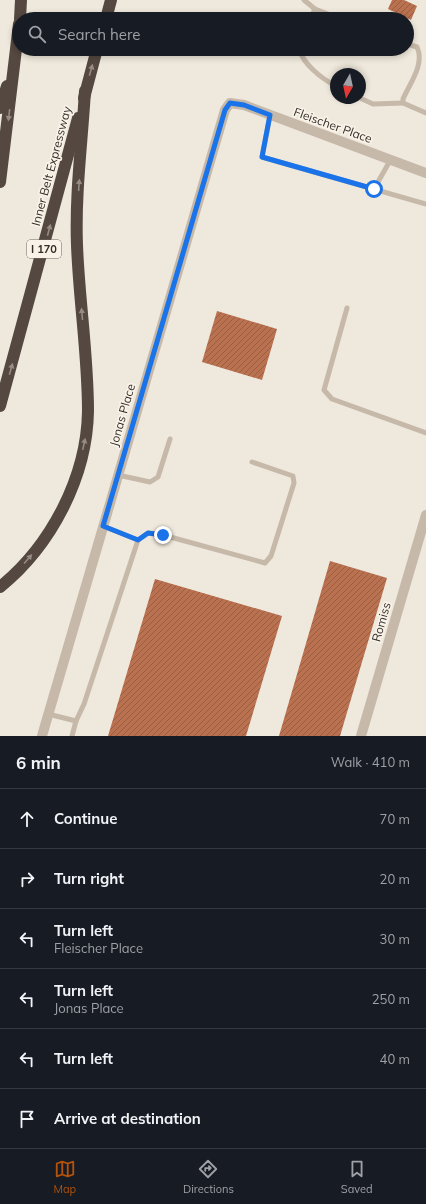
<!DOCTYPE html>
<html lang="en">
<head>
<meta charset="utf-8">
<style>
  :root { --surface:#171b24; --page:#242831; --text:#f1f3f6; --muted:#9ea1a6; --line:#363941; --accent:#b45309 }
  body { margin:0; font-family:Mulish,sans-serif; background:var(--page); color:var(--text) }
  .compass { position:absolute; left:330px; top:68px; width:36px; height:36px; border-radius:50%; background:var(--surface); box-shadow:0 2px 6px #0003; rotate:189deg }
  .stop { position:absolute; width:12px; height:12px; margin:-9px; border:3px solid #1a73e8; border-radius:50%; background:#fff }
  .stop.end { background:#1a73e8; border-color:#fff; box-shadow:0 1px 4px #0008 }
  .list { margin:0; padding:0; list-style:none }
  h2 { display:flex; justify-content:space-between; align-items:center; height:52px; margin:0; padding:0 16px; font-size:17px }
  h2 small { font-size:13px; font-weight:400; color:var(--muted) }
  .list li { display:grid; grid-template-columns:26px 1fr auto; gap:12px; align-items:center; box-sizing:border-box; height:60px; padding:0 16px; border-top:1px solid var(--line) }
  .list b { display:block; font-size:15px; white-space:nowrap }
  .list p { margin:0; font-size:13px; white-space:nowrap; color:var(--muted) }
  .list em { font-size:13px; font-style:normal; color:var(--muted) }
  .icon { flex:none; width:22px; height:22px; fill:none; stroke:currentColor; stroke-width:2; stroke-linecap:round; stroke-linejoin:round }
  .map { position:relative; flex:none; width:426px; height:736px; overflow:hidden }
  .search { position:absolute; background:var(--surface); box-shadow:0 2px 6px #0003; left:12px; right:12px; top:12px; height:44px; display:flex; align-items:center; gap:10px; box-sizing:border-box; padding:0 14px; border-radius:22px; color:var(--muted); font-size:15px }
  .sheet { height:412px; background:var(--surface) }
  nav { display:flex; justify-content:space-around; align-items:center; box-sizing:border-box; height:56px; border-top:1px solid var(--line); background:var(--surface); font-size:11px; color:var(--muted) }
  nav a { display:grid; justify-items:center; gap:2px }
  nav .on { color:var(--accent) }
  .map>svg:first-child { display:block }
</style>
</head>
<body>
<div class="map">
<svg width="426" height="736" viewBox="0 0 426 736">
  <defs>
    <pattern id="building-hatch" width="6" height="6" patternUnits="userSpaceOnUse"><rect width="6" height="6" fill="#ba7150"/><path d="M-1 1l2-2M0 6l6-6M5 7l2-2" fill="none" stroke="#985d42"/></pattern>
  </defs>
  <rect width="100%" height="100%" fill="#efe8dc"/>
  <g fill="url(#building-hatch)">
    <path d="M392 0H404L417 6 411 20 388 9Z"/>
    <path d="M217 311 277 329 262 380 202 362Z"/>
    <path d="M330 561 387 578 340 736H279Z"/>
    <path d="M155 579 282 616 246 736H108Z"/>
  </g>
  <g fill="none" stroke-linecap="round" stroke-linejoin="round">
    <g stroke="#c6b9a9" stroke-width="5">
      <path d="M304 0 315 9 341 19"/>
      <path d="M310 19 315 9"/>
      <path d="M407 44 417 47C425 64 410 83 403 99V103L426 113"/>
      <path d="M299 49C303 64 322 79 336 86"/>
      <path d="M360 98 373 104 403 103"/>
      <path d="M270 115 262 157 426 204"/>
      <path d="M374 189 391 159"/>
      <path d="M347 308 324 390 332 399 426 433"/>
      <path d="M118 475 150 482 158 477 170 439"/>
      <path d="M138 540 148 533 163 535 265 563 271 556 294 483 293 476 252 462"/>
      <path d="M48 714 76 721 84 704 138 540 103 526"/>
      <path d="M72 736 76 721"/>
    </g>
    <g stroke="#c6b9a9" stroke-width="10">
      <path d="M42 736 225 110 230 103 244 105 426 173"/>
      <path d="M361 736 426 515"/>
    </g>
    <g stroke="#544840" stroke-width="12">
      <path d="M20 19 21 0"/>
      <path d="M106 19 111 0"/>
      <path d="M84 98 97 49"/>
      <path d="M0 108 7 86"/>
      <path d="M0 182 19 24"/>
      <path d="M0 406 78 118"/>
      <path d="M0 587C51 546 87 477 88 411 88 355 79 300 77 245 75 194 82 142 85 91"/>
    </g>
  </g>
  <defs><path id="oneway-solid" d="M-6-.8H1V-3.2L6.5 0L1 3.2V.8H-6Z"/></defs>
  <g fill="#968c83">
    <use href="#oneway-solid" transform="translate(91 70) rotate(-74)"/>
    <use href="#oneway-solid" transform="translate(9 115) rotate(97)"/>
    <use href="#oneway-solid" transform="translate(79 185) rotate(-86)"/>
    <use href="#oneway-solid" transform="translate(49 230) rotate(-75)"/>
    <use href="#oneway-solid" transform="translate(82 314) rotate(-95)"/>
    <use href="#oneway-solid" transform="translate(11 369) rotate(-74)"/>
    <use href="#oneway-solid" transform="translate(84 444) rotate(-78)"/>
    <use href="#oneway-solid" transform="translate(28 559) rotate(-49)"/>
  </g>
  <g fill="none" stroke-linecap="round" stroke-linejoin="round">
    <path stroke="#1a73e8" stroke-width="5" d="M163 535 148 533 138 540 103 526 225 110 230 103 244 105 270 115 262 157 374 189"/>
  </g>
  <g text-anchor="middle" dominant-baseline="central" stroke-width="3.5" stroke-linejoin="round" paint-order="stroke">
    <rect fill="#f8f2e8" stroke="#6f6862" stroke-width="1" x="27" y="240" width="34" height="18" rx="3"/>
    <g font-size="11" font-weight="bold" fill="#342d28">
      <text x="44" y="249">I 170</text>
    </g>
    <g font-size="12" fill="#342d28" stroke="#f8f2e8">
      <text transform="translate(333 125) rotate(20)">Fleischer Place</text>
      <text transform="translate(51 166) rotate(-75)">Inner Belt Expressway</text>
      <text transform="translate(122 415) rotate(-74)">Jonas Place</text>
      <text transform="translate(381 622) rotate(-74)">Romiss</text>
    </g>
  </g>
</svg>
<svg class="compass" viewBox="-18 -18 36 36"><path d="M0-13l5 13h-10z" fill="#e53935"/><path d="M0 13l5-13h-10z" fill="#9ea1a6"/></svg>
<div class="stop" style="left:374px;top:189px"></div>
<div class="stop end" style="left:163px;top:535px"></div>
<div class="search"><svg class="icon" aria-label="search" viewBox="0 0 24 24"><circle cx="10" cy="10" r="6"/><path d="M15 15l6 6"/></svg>Search here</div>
</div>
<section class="sheet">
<h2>6 min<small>Walk · 410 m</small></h2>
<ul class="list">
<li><svg class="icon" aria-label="ahead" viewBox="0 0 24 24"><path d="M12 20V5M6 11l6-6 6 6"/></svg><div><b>Continue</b></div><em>70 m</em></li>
<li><svg class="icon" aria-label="right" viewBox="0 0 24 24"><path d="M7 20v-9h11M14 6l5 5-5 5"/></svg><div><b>Turn right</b></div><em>20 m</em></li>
<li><svg class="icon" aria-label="left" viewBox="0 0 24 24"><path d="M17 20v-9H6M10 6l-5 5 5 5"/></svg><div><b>Turn left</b><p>Fleischer Place</p></div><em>30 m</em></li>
<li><svg class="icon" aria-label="left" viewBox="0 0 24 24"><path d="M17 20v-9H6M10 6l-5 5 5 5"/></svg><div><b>Turn left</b><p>Jonas Place</p></div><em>250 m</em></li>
<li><svg class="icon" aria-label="left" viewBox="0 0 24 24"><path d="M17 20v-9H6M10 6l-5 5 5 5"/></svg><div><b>Turn left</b></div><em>40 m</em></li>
<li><svg class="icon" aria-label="arrive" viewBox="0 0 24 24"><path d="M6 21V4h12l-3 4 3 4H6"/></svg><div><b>Arrive at destination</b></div></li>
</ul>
</section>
<nav>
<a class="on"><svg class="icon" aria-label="map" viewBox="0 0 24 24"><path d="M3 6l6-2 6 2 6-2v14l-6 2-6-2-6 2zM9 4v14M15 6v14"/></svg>Map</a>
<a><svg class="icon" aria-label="directions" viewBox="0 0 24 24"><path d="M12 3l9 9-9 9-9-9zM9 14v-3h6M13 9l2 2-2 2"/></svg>Directions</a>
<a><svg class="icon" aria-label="saved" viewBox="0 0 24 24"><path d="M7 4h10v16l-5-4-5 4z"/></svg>Saved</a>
</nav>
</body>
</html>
